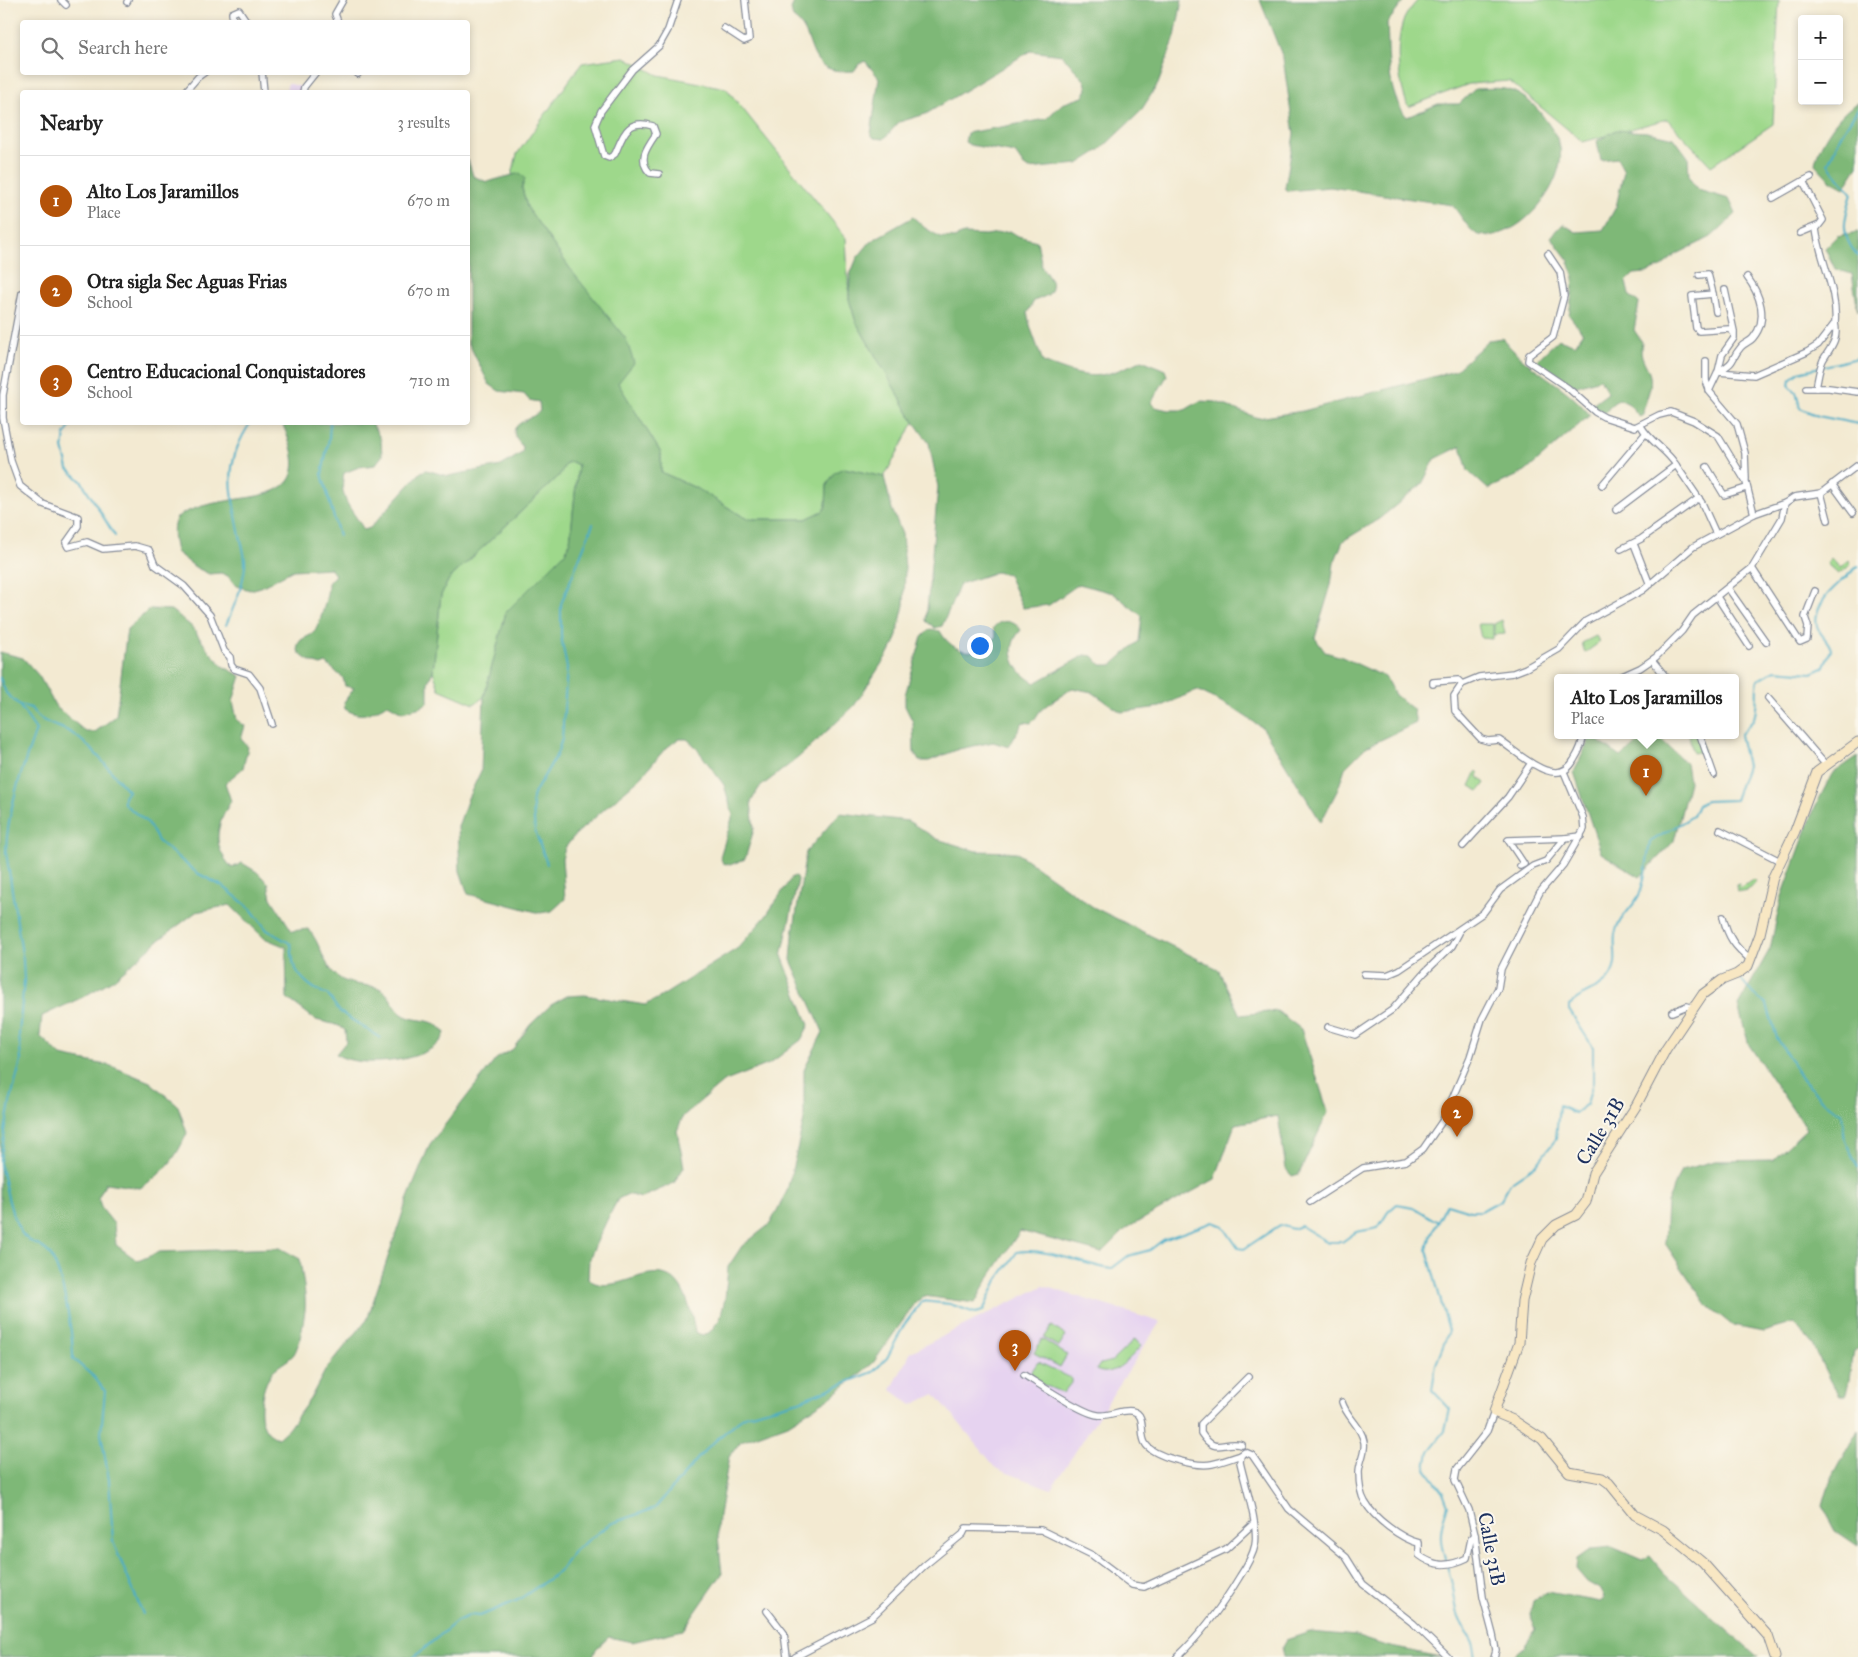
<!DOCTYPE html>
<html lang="en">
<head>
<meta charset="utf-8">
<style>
  :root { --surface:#fff; --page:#f2f2f2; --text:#222; --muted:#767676; --line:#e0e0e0; --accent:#b45309 }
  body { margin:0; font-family:"IM FELL Great Primer",serif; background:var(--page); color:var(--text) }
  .controls { position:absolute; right:15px; top:15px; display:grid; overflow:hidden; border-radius:5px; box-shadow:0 2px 8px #0003 }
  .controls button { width:45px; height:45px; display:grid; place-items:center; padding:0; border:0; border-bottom:1px solid var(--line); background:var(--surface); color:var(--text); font:25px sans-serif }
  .you { position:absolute; left:979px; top:645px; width:18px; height:18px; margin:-12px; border:4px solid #fff; border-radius:50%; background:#1a73e8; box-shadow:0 0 0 8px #1a73e833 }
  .badge { display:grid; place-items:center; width:32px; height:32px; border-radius:50%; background:var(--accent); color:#fff; font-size:16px; font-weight:700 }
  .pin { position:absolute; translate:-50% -41px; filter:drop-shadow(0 1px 2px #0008) }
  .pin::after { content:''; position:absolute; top:26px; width:18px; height:15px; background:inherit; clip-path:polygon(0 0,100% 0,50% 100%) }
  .popup { position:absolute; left:1554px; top:674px; width:185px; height:65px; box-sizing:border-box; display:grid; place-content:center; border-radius:5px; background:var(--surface); filter:drop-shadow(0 1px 4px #0005); font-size:16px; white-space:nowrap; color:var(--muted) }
  .popup b { font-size:19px; color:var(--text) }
  .popup::after { content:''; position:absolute; left:50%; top:100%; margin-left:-10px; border:10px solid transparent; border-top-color:var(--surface) }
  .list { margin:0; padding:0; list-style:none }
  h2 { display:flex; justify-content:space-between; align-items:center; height:65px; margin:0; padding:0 20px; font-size:21px }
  h2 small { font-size:16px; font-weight:400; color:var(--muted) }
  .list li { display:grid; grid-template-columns:32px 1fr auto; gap:15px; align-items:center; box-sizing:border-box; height:90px; padding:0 20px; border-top:1px solid var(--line) }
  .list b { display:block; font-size:19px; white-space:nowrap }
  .list p { margin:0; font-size:16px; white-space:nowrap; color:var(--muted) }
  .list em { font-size:16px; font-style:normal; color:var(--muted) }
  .icon { flex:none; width:28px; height:28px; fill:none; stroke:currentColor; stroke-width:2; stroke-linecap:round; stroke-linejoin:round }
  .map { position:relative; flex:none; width:1858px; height:1657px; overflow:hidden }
  .search { position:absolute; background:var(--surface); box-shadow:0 2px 8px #0003; left:20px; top:20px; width:450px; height:55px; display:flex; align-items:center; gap:12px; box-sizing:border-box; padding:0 18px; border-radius:5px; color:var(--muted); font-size:19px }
  .panel { position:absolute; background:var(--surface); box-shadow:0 2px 8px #0003; left:20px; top:90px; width:450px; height:335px; border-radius:5px }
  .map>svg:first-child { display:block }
</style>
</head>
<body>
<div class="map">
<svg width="1858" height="1657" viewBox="0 0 1858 1657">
  <rect width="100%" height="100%" fill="#fbf7ec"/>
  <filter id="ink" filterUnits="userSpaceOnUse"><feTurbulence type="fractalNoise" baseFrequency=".02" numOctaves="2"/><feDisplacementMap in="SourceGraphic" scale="10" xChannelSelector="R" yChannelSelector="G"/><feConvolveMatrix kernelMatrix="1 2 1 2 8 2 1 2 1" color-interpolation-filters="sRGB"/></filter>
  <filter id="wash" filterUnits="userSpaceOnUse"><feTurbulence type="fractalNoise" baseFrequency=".0096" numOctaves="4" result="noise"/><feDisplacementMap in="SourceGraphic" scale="20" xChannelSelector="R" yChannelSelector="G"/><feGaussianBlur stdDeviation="1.12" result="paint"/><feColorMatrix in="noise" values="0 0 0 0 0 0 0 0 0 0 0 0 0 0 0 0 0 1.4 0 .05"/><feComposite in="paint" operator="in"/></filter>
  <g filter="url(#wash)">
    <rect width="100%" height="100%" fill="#f3ead2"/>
    <g fill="#e6d3f0">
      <path d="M288 83 301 87 299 92H285Z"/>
      <path d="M1043 1286 1160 1322 1051 1489 997 1469 935 1394 912 1405 891 1390 911 1352Z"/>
    </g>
    <g fill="#9ed88b" stroke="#5c8474">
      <path d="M1418 0H1779L1773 124 1711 166 1667 119 1583 142 1509 81 1469 84 1408 107C1398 80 1394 47 1404 19 1407 12 1413 6 1418 0Z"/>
      <path d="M625 57 658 75 726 88 846 238 849 299 856 322 914 422 884 477 844 468 827 485 826 507 823 511 806 519H747L698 489 661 472V453L617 383 571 270 527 207 522 188 512 175 517 154 582 63Z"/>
      <path d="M572 462 578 465 570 542 565 553 506 612 484 697 474 704 439 689 433 671 441 595 449 579 559 476 566 463Z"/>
      <path d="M1831 558 1840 568 1849 560 1851 565 1838 574 1827 564Z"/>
      <path d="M1502 620 1505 634 1494 635V624Z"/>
      <path d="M1478 624H1493V639L1481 638Z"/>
      <path d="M1596 636 1600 642 1585 653 1582 643Z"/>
      <path d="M1689 735H1699L1704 751 1693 753Z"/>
      <path d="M1477 771 1479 773 1478 777 1485 783 1479 791 1470 786Z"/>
      <path d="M1754 879 1756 881 1748 890 1737 892 1736 885 1739 884 1740 888Z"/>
      <path d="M1052 1326 1066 1336 1059 1347 1044 1338Z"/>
      <path d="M1042 1339 1067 1355 1060 1367 1034 1353Z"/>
      <path d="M1135 1339 1141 1346C1130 1358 1113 1379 1096 1370L1100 1364 1112 1361Z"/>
      <path d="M1038 1362 1071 1378V1383L1063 1393 1042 1384 1029 1375Z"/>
    </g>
    <g fill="#7eb877" stroke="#4c746a">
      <path d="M795 0H1182L1175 37 1158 84 1140 112 1100 150 1078 164 1029 169 1024 166 1015 153 970 145 965 142 967 133 1046 119 1062 104 1083 97 1087 89 1085 81 1062 55 1030 51 926 114 899 122 884 139 874 138 871 134 879 78 865 61 859 64 854 71C800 75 820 36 793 18L791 9Z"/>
      <path d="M1260 0H1405L1387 23C1389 54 1386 93 1407 117L1438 104H1459L1475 89C1485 89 1499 87 1509 90 1522 94 1535 105 1542 115 1549 125 1558 136 1560 148 1566 185 1518 243 1479 235 1470 233 1459 212 1452 205L1330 187 1288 191 1285 188 1294 134 1283 58Z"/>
      <path d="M1858 103V166L1844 188 1831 181 1815 164C1818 144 1840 111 1858 103Z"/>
      <path d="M1616 130 1647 132 1674 138 1688 157 1689 178 1698 190 1729 199 1736 214 1711 237 1677 254 1661 267 1646 273 1634 274 1626 282 1629 295 1639 303 1634 330 1642 342C1638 358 1647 363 1650 376 1653 391 1643 401 1643 415L1640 417 1629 404 1619 399 1612 404 1605 413 1592 405 1608 393 1600 379 1574 387 1536 361 1559 339 1575 345 1583 333 1569 315 1574 279 1569 261 1551 237 1563 224 1576 232 1603 230 1616 207 1624 171 1617 158 1601 160 1597 141Z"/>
      <path d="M468 160 473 176 487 182 520 173 525 178 522 188 527 207 571 270 626 339 634 363 618 383 661 453V472L698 489 747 519H806L823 511 826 507 827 485 835 472 844 468 884 477 892 509 902 534 905 568 904 605 895 643 854 706 799 757 759 788 751 802 754 829 745 859 730 865 723 863 720 857 733 815 724 785 695 746 687 739H678L664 750 642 776 575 835 565 848 562 859 565 899 552 911 540 913 468 894 460 871 458 827 468 798 481 771 484 697 506 612 565 553 570 542 578 465 572 462 566 463 559 476 449 579 441 595 433 671 428 682V702L421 707 402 712 388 704C371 712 363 720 345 709L344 702 354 688 345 686 343 678 326 663 321 665C312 663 289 653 301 640 305 637 311 636 314 632 320 626 329 592 328 583L335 575 330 568 293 570 261 587 250 590 236 586 228 576 221 573 209 574 195 567 176 552C174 542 171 529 176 519 180 513 190 511 196 508 250 490 322 509 282 423H372L381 440 382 456 375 465 359 467 344 473C338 500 352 508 364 530L370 528 421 472 426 470 448 476 501 466 522 453 523 447C500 423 528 423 540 411L539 402 529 400 524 394 499 391 489 384 468 342Z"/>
      <path d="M913 217 925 228 940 237 954 238 964 234 986 235 1010 231 1018 236 1037 241 1042 267 1051 281 1052 289 1048 295 1034 301 1027 313 1031 329 1043 362C1090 380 1097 381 1142 360L1165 370 1167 376 1151 403 1155 407 1168 410H1185L1200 401 1216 402 1258 418 1303 411 1455 371 1489 340 1502 338C1527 370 1566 384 1590 415L1525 472 1488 489 1468 471 1461 446 1435 459 1422 484 1379 519 1343 541 1334 563 1331 585 1315 638 1325 652 1342 657 1385 677 1395 695 1413 709 1416 723 1366 747 1345 768 1338 789 1321 822 1263 728 1231 707 1197 690 1160 707 1121 712 1092 692 1072 688C1063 696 1050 701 1041 710 1037 714 1036 719 1031 723L1023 722 1009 747 993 742 959 749 929 761H919L914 752 913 722 905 706V695L922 637 930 629 940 631C953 655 980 659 996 636L993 628C1001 618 1014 620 1021 630 1003 649 1015 673 1035 683L1085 655 1093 656 1101 665H1112L1139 641 1142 616 1113 593 1079 584 1049 605 1023 608 1008 575 996 572 960 584 942 626 935 628 926 621 938 487 929 443 914 422 856 322 849 299 850 275 857 258 871 241Z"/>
      <path d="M1858 232V311L1852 274 1835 269 1825 248 1837 236Z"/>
      <path d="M150 609 171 610 191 626 209 651 224 667 241 676 233 701 237 720 245 726 241 739 248 747 243 768 225 783 231 801C216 826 211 845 232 868L242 863 257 872 268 883 271 898 292 931 308 929C322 944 321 963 338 977 349 986 367 984 379 988 390 993 393 1007 402 1014 416 1024 433 1015 445 1033 437 1062 357 1070 336 1054L346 1042 345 1030 337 1025 316 1020 287 998 286 947 264 938 230 905 196 912 159 940 114 979 83 997 42 1016 40 1036 61 1056 111 1066 150 1082 178 1106 187 1133C175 1160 165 1172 140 1188L106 1183 98 1198 102 1209 114 1224 116 1245 138 1261 159 1252 280 1248 300 1259C302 1277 308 1299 304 1317 303 1327 299 1346 294 1354 288 1362 275 1366 270 1375 260 1392 253 1431 278 1438L288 1429 310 1399 326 1369 367 1320 406 1203 430 1144 496 1059 513 1049 530 1025 551 1005 567 996 585 995 645 1005 659 998 738 948 766 916 792 877 796 876 798 880 782 956 809 1025 801 1040 769 1064 723 1082 683 1116 677 1131 684 1167 674 1183 641 1198 628 1194 618 1199 607 1220 589 1259 588 1279C622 1306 677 1222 695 1332L702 1335 709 1333 720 1319 725 1299 728 1267 742 1246 770 1224 787 1191 804 1120V1070L823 1032 791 960 793 935 806 852 840 813 908 821 937 839 976 851 1016 852 1093 907 1218 969 1240 1015 1277 1011 1301 1029 1328 1112 1299 1174 1292 1176 1286 1169 1278 1116 1235 1124 1215 1179 1127 1228 1102 1253 1020 1231 988 1279 975 1303 924 1296 916 1302 873 1363 831 1397 788 1424 741 1441 729 1457 717 1527 722 1574 683 1630 632 1642 609 1637 596 1649 593 1657H0V652L23 658 39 676 56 707 86 732H95L116 716 127 629Z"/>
      <path d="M1648 735H1656L1686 763 1689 782 1674 841 1640 877 1601 853 1574 772 1591 736 1621 757Z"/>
      <path d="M1858 756V1348L1853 1351C1851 1361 1849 1389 1845 1396H1840L1830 1381 1813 1345 1794 1323 1763 1332 1733 1326 1705 1303 1665 1243 1667 1203 1681 1170 1715 1161 1773 1160 1806 1129 1749 1045 1738 1006 1770 949 1781 899 1815 807 1832 774Z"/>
      <path d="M1858 1430V1546L1836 1531 1822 1505 1827 1488Z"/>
      <path d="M1612 1547 1642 1560 1650 1556 1663 1572 1758 1657H1513L1524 1647 1536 1629 1530 1614 1533 1601 1547 1592 1600 1602 1605 1598 1601 1590 1587 1582 1576 1569 1577 1559 1591 1549Z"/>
      <path d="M1310 1632 1356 1636 1386 1646 1441 1657H1284L1282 1647 1286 1640Z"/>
    </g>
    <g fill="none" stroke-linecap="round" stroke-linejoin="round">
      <g stroke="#48adc8" stroke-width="2">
        <path d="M1858 108 1841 135 1828 164 1852 194C1844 219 1839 235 1858 256"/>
        <path d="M1858 358 1799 372 1790 379 1789 385 1796 392 1800 408 1818 416 1858 424"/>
        <path d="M74 422 65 434 63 448 68 469 82 482 115 536"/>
        <path d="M330 422 329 439 322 474 339 536"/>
        <path d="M226 625C234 606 243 587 245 566 246 557 242 545 240 536 231 489 222 465 251 422"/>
        <path d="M0 678 6 693 19 705 36 730C22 769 7 811 6 852L23 960 24 981 19 1034 21 1061 10 1102 0 1161"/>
        <path d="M19 705 31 708C42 726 56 723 73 734 94 748 111 772 128 791L124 797V804L148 823 158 841 197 873 224 887 251 909 267 930 291 944C292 950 292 959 294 965 299 978 314 991 327 994L340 1012 380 1038"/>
        <path d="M547 864 535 831 532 797 557 754 562 739 567 668 561 636V604L593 524"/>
        <path d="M1741 979 1753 994 1767 1005 1777 1038 1803 1080 1822 1100 1842 1114 1845 1141 1858 1167"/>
        <path d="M0 1163C5 1184 10 1214 21 1232 27 1243 40 1244 48 1252 63 1269 73 1336 73 1359L94 1377 105 1391 101 1434 109 1480 113 1542 143 1614"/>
        <path d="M414 1657 457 1621 470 1615 480 1616 518 1600 559 1572 575 1550 610 1524 655 1508 706 1449 739 1420 747 1415 799 1401 873 1372 887 1358 904 1325 922 1301 950 1304 975 1313 983 1311 997 1280 1017 1252C1045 1247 1081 1264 1111 1269L1128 1256 1150 1250 1163 1240 1213 1222 1223 1226 1238 1248 1244 1249 1280 1225 1293 1229 1301 1226 1328 1242H1342L1356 1232 1378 1228 1388 1212 1397 1204 1413 1207 1438 1222"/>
        <path d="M1476 1657C1473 1636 1470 1639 1461 1622 1456 1613 1455 1598 1453 1588 1445 1552 1433 1543 1448 1505L1443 1492 1426 1469 1429 1451 1445 1431 1450 1409 1432 1390 1436 1364 1449 1331 1427 1250 1430 1237 1447 1204 1470 1211H1481L1501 1200 1510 1183 1536 1165 1556 1139 1559 1106 1575 1113 1587 1104 1593 1082V1047L1569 1010V1006C1581 991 1602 991 1611 975 1619 962 1613 948 1615 934 1618 918 1633 908 1639 895 1646 879 1647 859 1650 842L1693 816 1698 805 1706 801 1735 800 1747 766 1740 735C1744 730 1750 725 1753 720 1759 710 1755 692 1758 680L1775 670 1812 673 1823 668 1831 650C1830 641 1820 636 1817 626 1811 601 1843 581 1858 566"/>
      </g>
    </g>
  </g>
  <g filter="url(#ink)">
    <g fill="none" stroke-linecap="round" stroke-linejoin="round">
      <g stroke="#878c98" stroke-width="8">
        <g id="street">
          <path d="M61 0 66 5"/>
          <path d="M127 2 128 0"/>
          <path d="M233 22 232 13 239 10 247 22"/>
          <path d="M338 22 335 14 343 0"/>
          <path d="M724 28 744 41 749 39 745 0"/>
          <path d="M262 72 264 92"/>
          <path d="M358 74 359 72"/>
          <path d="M185 92 198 77 205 72"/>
          <path d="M303 92 304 87 316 72"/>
          <path d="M659 174 650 173C637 160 647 147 656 134L653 126C626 118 623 136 615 154L609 158 604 156 595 125 601 111 632 70 659 46 668 30 678 0"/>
          <path d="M1773 198 1803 181"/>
          <path d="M1800 233 1817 226"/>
          <path d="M1548 254 1560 272 1564 296 1553 337 1529 355 1528 361 1568 388 1595 412 1604 417 1635 427 1659 415 1671 412 1694 421 1718 436 1746 482 1754 514 1785 503"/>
          <path d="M1699 275 1708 274 1713 294 1692 296 1696 328 1699 331 1729 329 1734 333V338L1722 355 1718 372 1709 391 1737 424 1745 453 1746 479"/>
          <path d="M1725 290 1734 331"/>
          <path d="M22 293 3 395V418L11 461 20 486 43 504 78 517V526L66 543 68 547 87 542 103 549 135 546 149 550 155 565 184 586 210 615 224 651 230 657 231 665 234 669 249 674 260 688 272 724"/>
          <path d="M1713 294 1716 312"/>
          <path d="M1706 361V381L1709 389"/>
          <path d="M1718 372 1754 375 1807 352 1818 345 1835 323C1838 292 1820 260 1816 229L1823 220 1803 181 1811 177"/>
          <path d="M1718 372C1738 360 1729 361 1741 347 1744 343 1750 342 1753 338 1769 319 1760 294 1747 277"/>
          <path d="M1806 388H1829L1858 392"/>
          <path d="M1816 388C1818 379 1819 369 1823 360 1830 348 1839 340 1835 323"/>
          <path d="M1676 465 1702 503 1716 534"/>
          <path d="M1707 467 1724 495 1746 488"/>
          <path d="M1832 484 1853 513"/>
          <path d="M1602 485 1645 434"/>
          <path d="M1821 493 1828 520"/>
          <path d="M1616 510 1676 465C1667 450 1650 442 1641 426"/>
          <path d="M1634 544 1650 585"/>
          <path d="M1621 549 1641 539 1699 498"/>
          <path d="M1752 568 1800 642 1807 639 1808 626 1805 617 1815 591"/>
          <path d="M1728 588 1766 642"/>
          <path d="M1717 597 1749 646"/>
          <path d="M1652 660 1666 677"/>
          <path d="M1620 677 1640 668 1656 657 1682 631 1693 615 1752 568 1782 518 1785 503 1794 497 1821 493 1858 465"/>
          <path d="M1433 684V682L1458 680 1462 684"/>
          <path d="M1768 698 1825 764"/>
          <path d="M1583 735C1583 744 1579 752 1574 760 1557 792 1518 752 1499 740L1488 741 1481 739 1455 711 1454 696 1462 684 1479 677 1513 673 1526 668 1559 649 1586 621 1643 590 1693 547 1754 514"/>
          <path d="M1700 735 1714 775"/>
          <path d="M1720 830 1780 861"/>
          <path d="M1463 846 1508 797 1531 763"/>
          <path d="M1520 866 1524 864 1508 840 1565 838"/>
          <path d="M1723 917C1728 938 1735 947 1751 960"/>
          <path d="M1364 974 1387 975 1399 970 1483 913 1500 890 1533 866 1546 861 1565 838 1581 836"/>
          <path d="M1672 1012 1687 1006 1694 1008"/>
          <path d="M1328 1027 1355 1035 1392 1010 1425 972 1452 946 1459 933"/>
          <path d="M1310 1202 1363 1168 1406 1161 1423 1149 1443 1120 1470 1057 1482 1019 1498 988 1501 969 1540 892 1563 865 1584 829 1583 817 1564 772"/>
          <path d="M1024 1375C1039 1384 1083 1414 1098 1415 1109 1417 1121 1409 1132 1411 1147 1414 1139 1433 1145 1443 1152 1457 1198 1467 1212 1464 1222 1462 1232 1458 1241 1455"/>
          <path d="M1342 1402C1347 1418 1361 1425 1364 1442 1366 1452 1359 1462 1359 1472 1359 1481 1360 1494 1365 1502 1374 1518 1401 1539 1419 1543V1555C1434 1567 1449 1567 1467 1558L1471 1539 1475 1535"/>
          <path d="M1242 1445C1222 1440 1216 1456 1201 1433V1424L1248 1377"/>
          <path d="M767 1611 784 1633 787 1657"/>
          <path d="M795 1657 872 1617 924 1566 963 1534 966 1528 1041 1530 1092 1555 1132 1585 1144 1587 1226 1549 1254 1523"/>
          <path d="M1177 1657C1203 1633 1222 1606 1240 1576 1246 1567 1253 1555 1255 1545 1259 1526 1244 1481 1240 1462L1241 1455 1245 1452 1252 1455 1289 1509 1346 1557 1363 1584 1414 1624 1448 1657"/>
          <path d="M1494 1657 1496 1650 1493 1635 1483 1597 1475 1535 1469 1510 1455 1480 1457 1469 1487 1431 1494 1412"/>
        </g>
      </g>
      <g stroke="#878c98" stroke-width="11">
        <path id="secondary" d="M1775 1657 1768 1636 1703 1563 1663 1530 1635 1515 1609 1483 1602 1478 1569 1472 1542 1439 1513 1420 1494 1412 1519 1343 1522 1301 1531 1263 1542 1239 1556 1225 1576 1215 1586 1202 1593 1173 1636 1106 1666 1049 1703 994 1722 980 1737 974 1748 966 1760 934 1773 877 1795 831 1817 772 1858 742"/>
      </g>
      <use href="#street" stroke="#fff" stroke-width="5.5"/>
      <use href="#secondary" stroke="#f8e7c3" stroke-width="9"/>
    </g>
  </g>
  <g text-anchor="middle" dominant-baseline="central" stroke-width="4" stroke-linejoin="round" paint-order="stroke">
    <g font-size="20" fill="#1b2f5e" stroke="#fbf7ec">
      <text transform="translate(1600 1131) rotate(-59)">Calle 31B</text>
      <text transform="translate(1492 1549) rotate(79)">Calle 31B</text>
    </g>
  </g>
</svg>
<div class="controls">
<button>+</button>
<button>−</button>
</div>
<div class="you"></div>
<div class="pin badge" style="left:1646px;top:796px">1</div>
<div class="popup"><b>Alto Los Jaramillos</b>Place</div>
<div class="pin badge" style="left:1457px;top:1137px">2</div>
<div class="pin badge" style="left:1015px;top:1371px">3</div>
<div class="search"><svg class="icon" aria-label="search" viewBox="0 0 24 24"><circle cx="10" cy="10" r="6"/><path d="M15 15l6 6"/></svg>Search here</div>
<section class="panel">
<h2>Nearby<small>3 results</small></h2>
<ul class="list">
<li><span class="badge">1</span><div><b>Alto Los Jaramillos</b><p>Place</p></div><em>670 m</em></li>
<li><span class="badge">2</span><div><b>Otra sigla Sec Aguas Frias</b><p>School</p></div><em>670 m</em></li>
<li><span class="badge">3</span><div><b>Centro Educacional Conquistadores</b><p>School</p></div><em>710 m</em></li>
</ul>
</section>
</div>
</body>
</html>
